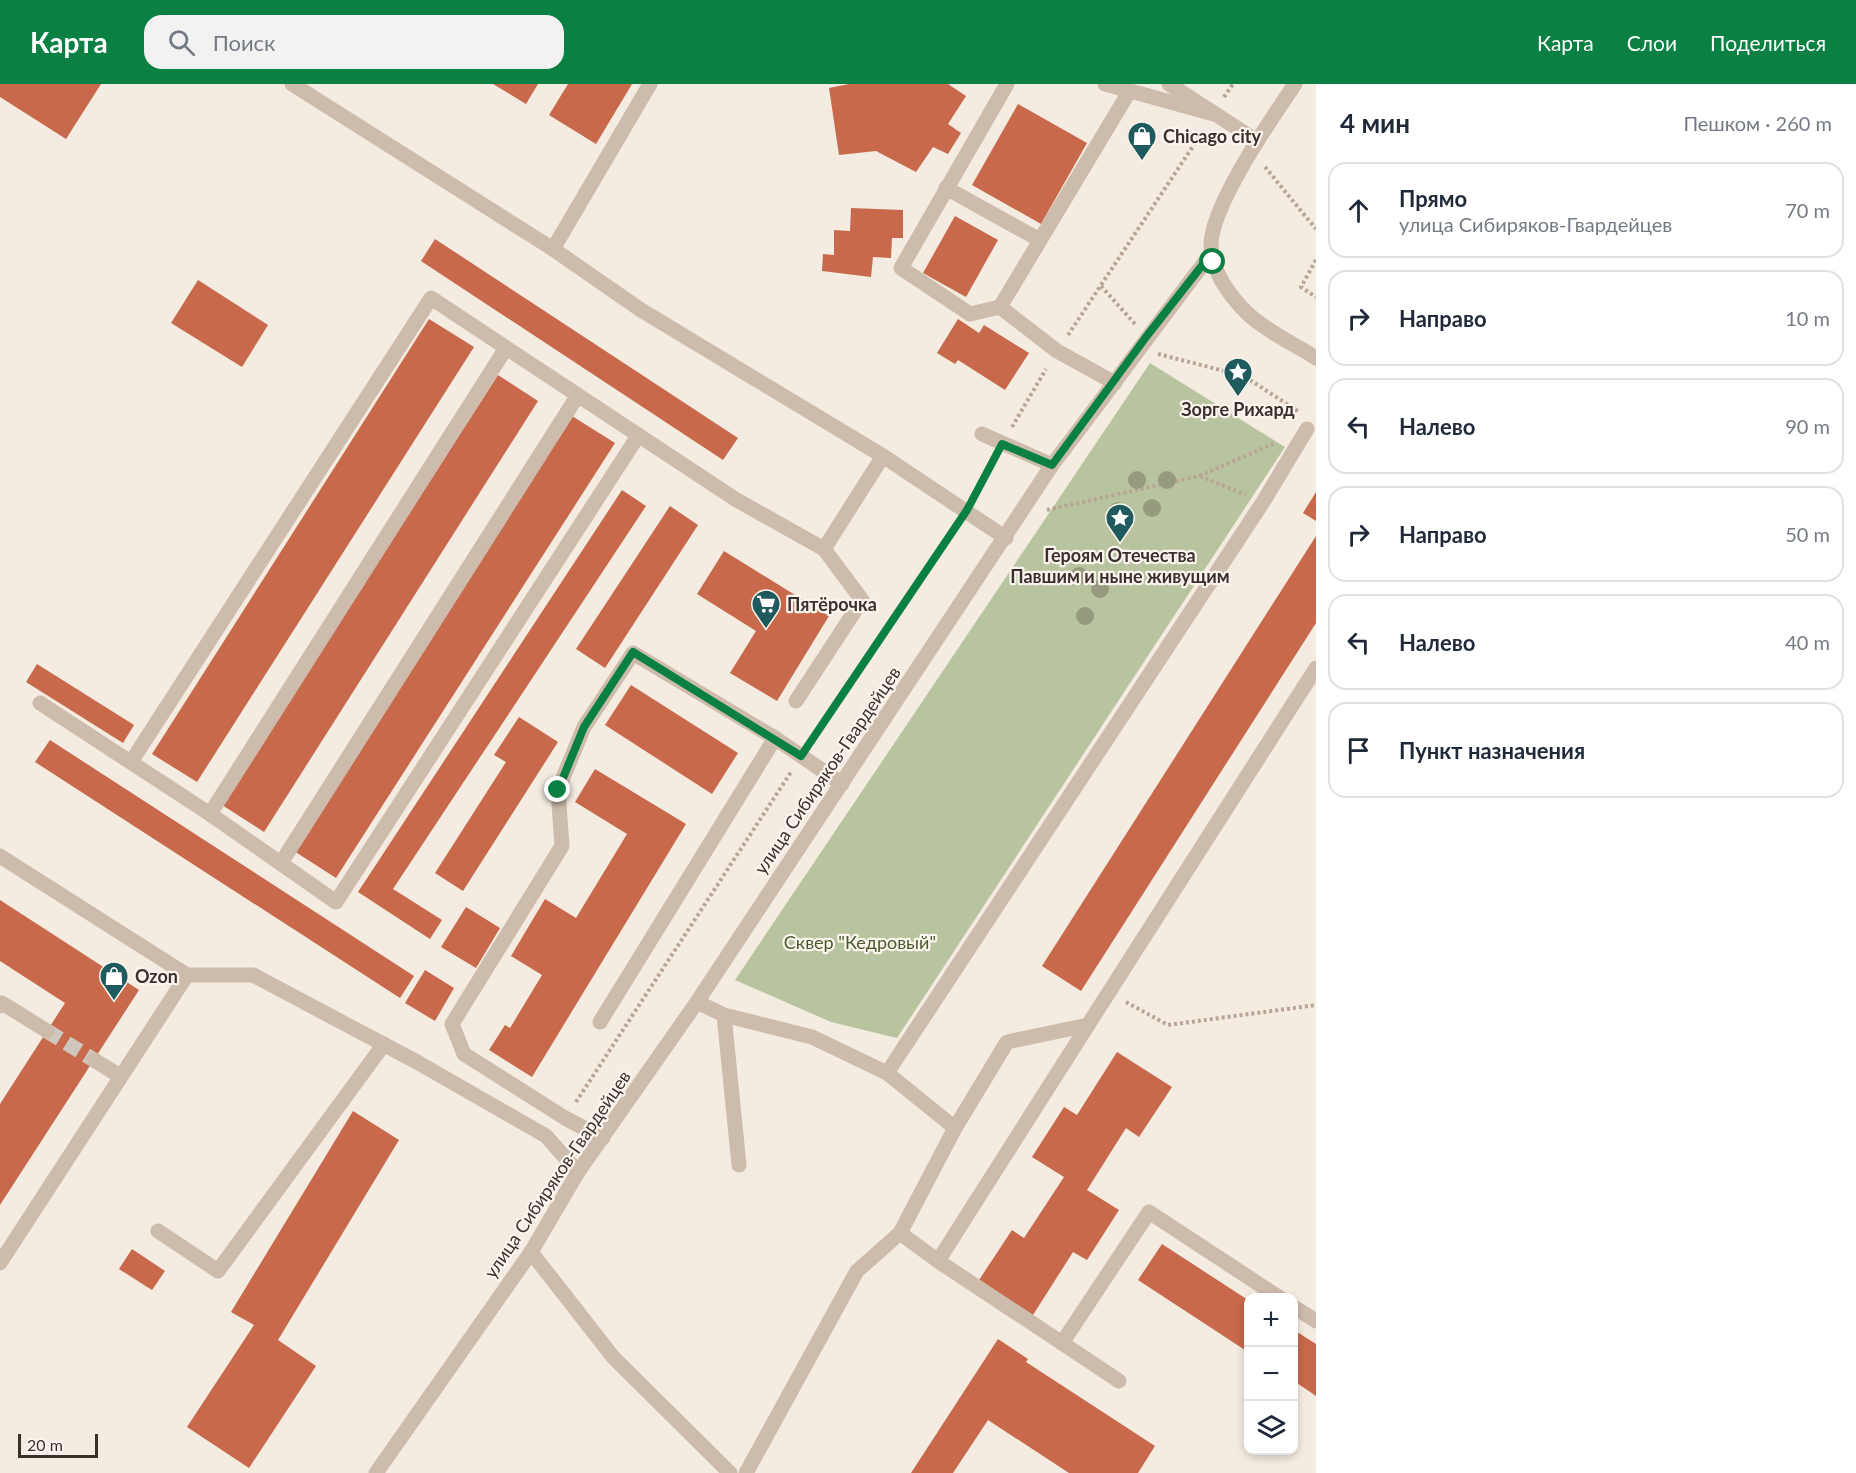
<!DOCTYPE html>
<html lang="ru">
<head>
<meta charset="utf-8">
<style>
  :root { --surface:#fff; --page:#f2f2f3; --text:#1f2937; --muted:#747a83; --line:#e0e1e3; --accent:#0b8043 }
  body { margin:0; font-family:Lato,sans-serif; background:var(--page); color:var(--text) }
  .controls { position:absolute; right:18px; bottom:18px; display:grid; overflow:hidden; border-radius:12px; box-shadow:0 3px 9px #0003 }
  .controls button { width:54px; height:54px; display:grid; place-items:center; padding:0; border:0; border-bottom:2px solid var(--line); background:var(--surface); color:var(--text); font:30px sans-serif }
  .scale { position:absolute; left:18px; bottom:15px; width:80px; box-sizing:border-box; padding-left:6px; border:3px solid #3b302b; border-top:0; font-size:16px; line-height:21px; white-space:nowrap; color:#3b302b; -webkit-text-stroke:4px #fbf5ee; paint-order:stroke }
  .stop { position:absolute; width:18px; height:18px; margin:-14px; border:4px solid #0b8043; border-radius:50%; background:#fff }
  .stop.end { background:#0b8043; border-color:#fff; box-shadow:0 2px 6px #0008 }
  .list { margin:0; padding:0; list-style:none }
  h2 { display:flex; justify-content:space-between; align-items:center; height:78px; margin:0; padding:0 24px; font-size:26px }
  h2 small { font-size:20px; font-weight:400; color:var(--muted) }
  .list li { display:grid; grid-template-columns:39px 1fr auto; gap:18px; align-items:center; box-sizing:border-box; height:96px; margin:0 12px 12px; padding:0 12px; border:2px solid var(--line); border-radius:18px }
  .list b { display:block; font-size:22px; white-space:nowrap }
  .list p { margin:0; font-size:20px; white-space:nowrap; color:var(--muted) }
  .list em { font-size:20px; font-style:normal; color:var(--muted) }
  .icon { flex:none; width:33px; height:33px; fill:none; stroke:currentColor; stroke-width:2; stroke-linecap:round; stroke-linejoin:round }
  .map { position:relative; flex:none; width:1316px; height:1389px; overflow:hidden }
  header { display:flex; align-items:center; gap:36px; box-sizing:border-box; height:84px; padding:0 30px; background:var(--accent); color:#fff }
  header strong { font-size:28px }
  nav { display:flex; gap:33px; margin-inline-start:auto; font-size:21px }
  .search { width:420px; height:54px; background:var(--page); display:flex; align-items:center; gap:15px; box-sizing:border-box; padding:0 21px; border-radius:18px; color:var(--muted); font-size:22px }
  main { display:flex }
  aside { flex:1; background:var(--surface) }
  .map>svg:first-child { display:block }
</style>
</head>
<body>
<header>
<strong>Карта</strong>
<div class="search"><svg class="icon" aria-label="search" viewBox="0 0 24 24"><circle cx="10" cy="10" r="6"/><path d="M15 15l6 6"/></svg>Поиск</div>
<nav><a>Карта</a><a>Слои</a><a>Поделиться</a></nav>
</header>
<main>
<div class="map">
<svg width="1316" height="1389" viewBox="0 0 1316 1389">
  <rect width="100%" height="100%" fill="#f4ebe1"/>
  <path fill="#b8c4a0" d="M1150 279 1285 363 897 954 831 938 735 896Z"/>
  <g fill="#c8694b">
    <path d="M0 0H101L66 55 0 13Z"/>
    <path d="M493 0H538L526 20Z"/>
    <path d="M568 0H632L596 60 549 31Z"/>
    <path d="M849 0H948L966 12 948 40 961 49 948 70 933 63 916 88 876 67 839 71 829 4Z"/>
    <path d="M1018 20 1087 59 1041 140 972 101Z"/>
    <path d="M851 124 903 126V154H892L891 174 873 173 871 193 822 187 823 170 834 171V146L850 147Z"/>
    <path d="M955 132 998 156 966 213 923 189Z"/>
    <path d="M435 155 738 354 723 376 421 177Z"/>
    <path d="M198 196 268 241 242 283 171 239Z"/>
    <path d="M429 235 474 263 197 698 152 670Z"/>
    <path d="M958 235 979 249 984 241 1029 269 1005 306 958 276 955 280 937 269Z"/>
    <path d="M498 291 538 317 264 748 222 721Z"/>
    <path d="M572 332 615 359 336 794 294 767Z"/>
    <path d="M622 406 646 422 393 805 442 836 430 855 358 808Z"/>
    <path d="M1316 408V437L1303 429Z"/>
    <path d="M670 422 698 441 605 584 576 565Z"/>
    <path d="M1316 452V539L1081 907 1042 882Z"/>
    <path d="M724 467 829 532 777 617 730 589 756 547 697 510Z"/>
    <path d="M37 580 134 641 123 659 26 598Z"/>
    <path d="M631 601 738 669 712 710 605 641Z"/>
    <path d="M519 633 558 658 463 807 435 789 506 678 494 671Z"/>
    <path d="M50 656 414 892 400 914 35 678Z"/>
    <path d="M595 685 686 740 532 993 489 966 505 941 510 944 542 891 511 872 545 815 576 834 627 750 575 718Z"/>
    <path d="M0 816 139 906 0 1121V1020L65 919 0 877Z"/>
    <path d="M466 823 500 844 476 884 441 863Z"/>
    <path d="M425 886 454 904 435 937 405 919Z"/>
    <path d="M1117 968 1172 1003 1139 1053 1126 1044 1087 1106 1119 1126 1087 1176 1073 1168 1033 1231 979 1196 1012 1146 1024 1154 1064 1093 1032 1073 1064 1023 1077 1031Z"/>
    <path d="M353 1027 399 1056 278 1256 316 1282 249 1384 187 1343 254 1241 231 1228Z"/>
    <path d="M1162 1160 1248 1216V1268L1138 1196Z"/>
    <path d="M132 1165 165 1187 152 1206 119 1185Z"/>
    <path d="M1294 1246 1316 1260V1312L1294 1297Z"/>
    <path d="M998 1255 1028 1275 1026 1278 1155 1362 1138 1389H1069L988 1336 953 1389H911Z"/>
  </g>
  <g fill="none" stroke-linecap="round" stroke-linejoin="round">
    <path stroke="#cfc6bd" stroke-width="15" stroke-dasharray="15 8" stroke-linecap="butt" d="M47 947 94 976"/>
    <g stroke="#b9a596" stroke-width="4" stroke-dasharray="3 3" stroke-linecap="butt">
      <path d="M1224 13 1233 0"/>
      <path d="M1265 83 1316 145"/>
      <path d="M1316 176 1301 203 1316 213"/>
      <path d="M1101 202 1135 240"/>
      <path d="M1068 251 1203 47"/>
      <path d="M1158 270 1244 292 1299 328"/>
      <path d="M1012 343 1046 285"/>
      <path d="M1200 392 1246 411"/>
      <path d="M976 409 994 376"/>
      <path d="M1047 426 1199 392 1275 359"/>
      <path d="M812 656 955 444"/>
      <path d="M1126 918 1168 941 1316 921"/>
      <path d="M576 1018 791 688"/>
    </g>
    <g stroke="#cdbbac" stroke-width="15">
      <path d="M292 0 553 165 641 226 883 372 1006 454"/>
      <path d="M1105 0 1214 30"/>
      <path d="M1169 0 1257 57"/>
      <path d="M1295 0C1272 34 1210 123 1211 162 1212 188 1229 211 1247 229 1266 247 1294 260 1316 274"/>
      <path d="M946 104 1040 156"/>
      <path d="M553 165 650 0"/>
      <path d="M1000 223 970 230 901 184 1007 0"/>
      <path d="M1115 299 1057 267 1000 223 1129 8"/>
      <path d="M982 350 1052 381"/>
      <path d="M796 617 862 516 824 465"/>
      <path d="M40 619 210 730 336 818 638 352"/>
      <path d="M131 678 431 214 735 415 824 465 883 372"/>
      <path d="M210 730 506 264"/>
      <path d="M0 772 187 891"/>
      <path d="M281 779 578 311"/>
      <path d="M697 918 724 931 812 953 887 989 955 1044 900 1149 857 1187 746 1389"/>
      <path d="M0 922 2 919 47 947"/>
      <path d="M724 931 739 1081"/>
      <path d="M600 938 775 654"/>
      <path d="M94 976 120 992"/>
      <path d="M887 989 1263 418 1307 345"/>
      <path d="M955 1044 1007 958 1088 941 1316 584"/>
      <path d="M603 1054 565 1034 464 970 452 940 562 762 558 706 584 643 633 569 775 654 842 700"/>
      <path d="M158 1147 218 1187 384 960"/>
      <path d="M900 1149 938 1177 1062 1259 1149 1128 1280 1214"/>
      <path d="M531 1168 613 1273 730 1389"/>
      <path d="M938 1177 1088 941"/>
      <path d="M0 1179 187 891H253L417 978 546 1052 578 1088"/>
      <path d="M1294 1223 1316 1237"/>
      <path d="M1062 1259 1119 1297"/>
      <path d="M376 1389 531 1168 578 1088 697 918 1052 381C1106 311 1157 240 1211 170"/>
    </g>
  </g>
  <g fill="#969b7f">
    <circle cx="1137" cy="396" r="9"/>
    <circle cx="1167" cy="396" r="9"/>
    <circle cx="1152" cy="424" r="9"/>
    <circle cx="1118" cy="427" r="9"/>
    <circle cx="1079" cy="492" r="9"/>
    <circle cx="1100" cy="505" r="9"/>
    <circle cx="1085" cy="532" r="9"/>
  </g>
  <g fill="none" stroke-linecap="round" stroke-linejoin="round">
    <path stroke="#0b8043" stroke-width="8" d="M558 706 584 643 633 568 801 672 967 426 1002 360 1052 381 1146 253 1211 170 1213 178"/>
  </g>
  <defs>
    <g id="shop-pin" transform="scale(1.5)"><path d="M0 17L-7.5 6A9.5 9.5 0 1 1 7.5 6Z" fill="#1f5a5e" stroke="#fbf5ee"/><path d="M-5-2.5h2.3a2.7 3.5 0 0 1 5.4 0H5L5.5 6h-11ZM-1.5-2.5h3a1.5 2.3 0 0 0-3 0Z" fill="#fff"/></g>
    <g id="sight-pin" transform="scale(1.5)"><path d="M0 17L-7.5 6A9.5 9.5 0 1 1 7.5 6Z" fill="#1f5a5e" stroke="#fbf5ee"/><path d="M0-6L1.8-2.2L6-1.7L2.9 1.2L3.7 5.4L0 3.3L-3.7 5.4L-2.9 1.2L-6-1.7L-1.8-2.2Z" fill="#fff"/></g>
    <g id="supermarket-pin" transform="scale(1.5)"><path d="M0 17L-7.5 6A9.5 9.5 0 1 1 7.5 6Z" fill="#1f5a5e" stroke="#fbf5ee"/><path d="M-6-5.5h2.5l.6 2H6L4.5 2H-2.5L-4.4-4H-6ZM-1.5 3.2a1.3 1.3 0 1 0 .1 0ZM3 3.2a1.3 1.3 0 1 0 .1 0Z" fill="#fff"/></g>
  </defs>
  <g fill-rule="evenodd">
    <use href="#shop-pin" x="1142" y="52"/>
    <use href="#sight-pin" x="1238" y="288"/>
    <use href="#sight-pin" x="1120" y="434"/>
    <use href="#supermarket-pin" x="766" y="520"/>
    <use href="#shop-pin" x="114" y="892"/>
  </g>
  <g text-anchor="middle" dominant-baseline="central" stroke-width="4.5" stroke-linejoin="round" paint-order="stroke">
    <g font-size="18" font-weight="bold" fill="#3b302b" stroke="#fbf5ee" text-anchor="start">
      <text x="1163" y="52">Chicago city</text>
      <text x="1238" y="325" text-anchor="middle">Зорге Рихард</text>
      <text x="1120" y="471" text-anchor="middle">Героям Отечества<tspan x="1120" dy="21">Павшим и ныне живущим</tspan></text>
      <text x="787" y="520">Пятёрочка</text>
      <text x="135" y="892">Ozon</text>
    </g>
    <g font-size="18" fill="#3b302b" stroke="#fbf5ee">
      <text transform="translate(827 686) rotate(-56)">улица Сибиряков-Гвардейцев</text>
      <text transform="translate(557 1090) rotate(-56)">улица Сибиряков-Гвардейцев</text>
    </g>
    <g font-size="18" fill="#4a5a2e" stroke="#fbf5ee">
      <text x="860" y="858">Сквер "Кедровый"</text>
    </g>
  </g>
</svg>
<div class="controls">
<button>+</button>
<button>−</button>
<button><svg class="icon" aria-label="layers" viewBox="0 0 24 24"><path d="M12 4l9 5-9 5-9-5zM3 14l9 5 9-5"/></svg></button>
</div>
<div class="scale">20 m</div>
<div class="stop" style="left:1213px;top:178px"></div>
<div class="stop end" style="left:558px;top:706px"></div>
</div>
<aside>
<h2>4 мин<small>Пешком · 260 m</small></h2>
<ul class="list">
<li><svg class="icon" aria-label="ahead" viewBox="0 0 24 24"><path d="M12 20V5M6 11l6-6 6 6"/></svg><div><b>Прямо</b><p>улица Сибиряков-Гвардейцев</p></div><em>70 m</em></li>
<li><svg class="icon" aria-label="right" viewBox="0 0 24 24"><path d="M7 20v-9h11M14 6l5 5-5 5"/></svg><div><b>Направо</b></div><em>10 m</em></li>
<li><svg class="icon" aria-label="left" viewBox="0 0 24 24"><path d="M17 20v-9H6M10 6l-5 5 5 5"/></svg><div><b>Налево</b></div><em>90 m</em></li>
<li><svg class="icon" aria-label="right" viewBox="0 0 24 24"><path d="M7 20v-9h11M14 6l5 5-5 5"/></svg><div><b>Направо</b></div><em>50 m</em></li>
<li><svg class="icon" aria-label="left" viewBox="0 0 24 24"><path d="M17 20v-9H6M10 6l-5 5 5 5"/></svg><div><b>Налево</b></div><em>40 m</em></li>
<li><svg class="icon" aria-label="arrive" viewBox="0 0 24 24"><path d="M6 21V4h12l-3 4 3 4H6"/></svg><div><b>Пункт назначения</b></div></li>
</ul>
</aside>
</main>
</body>
</html>
